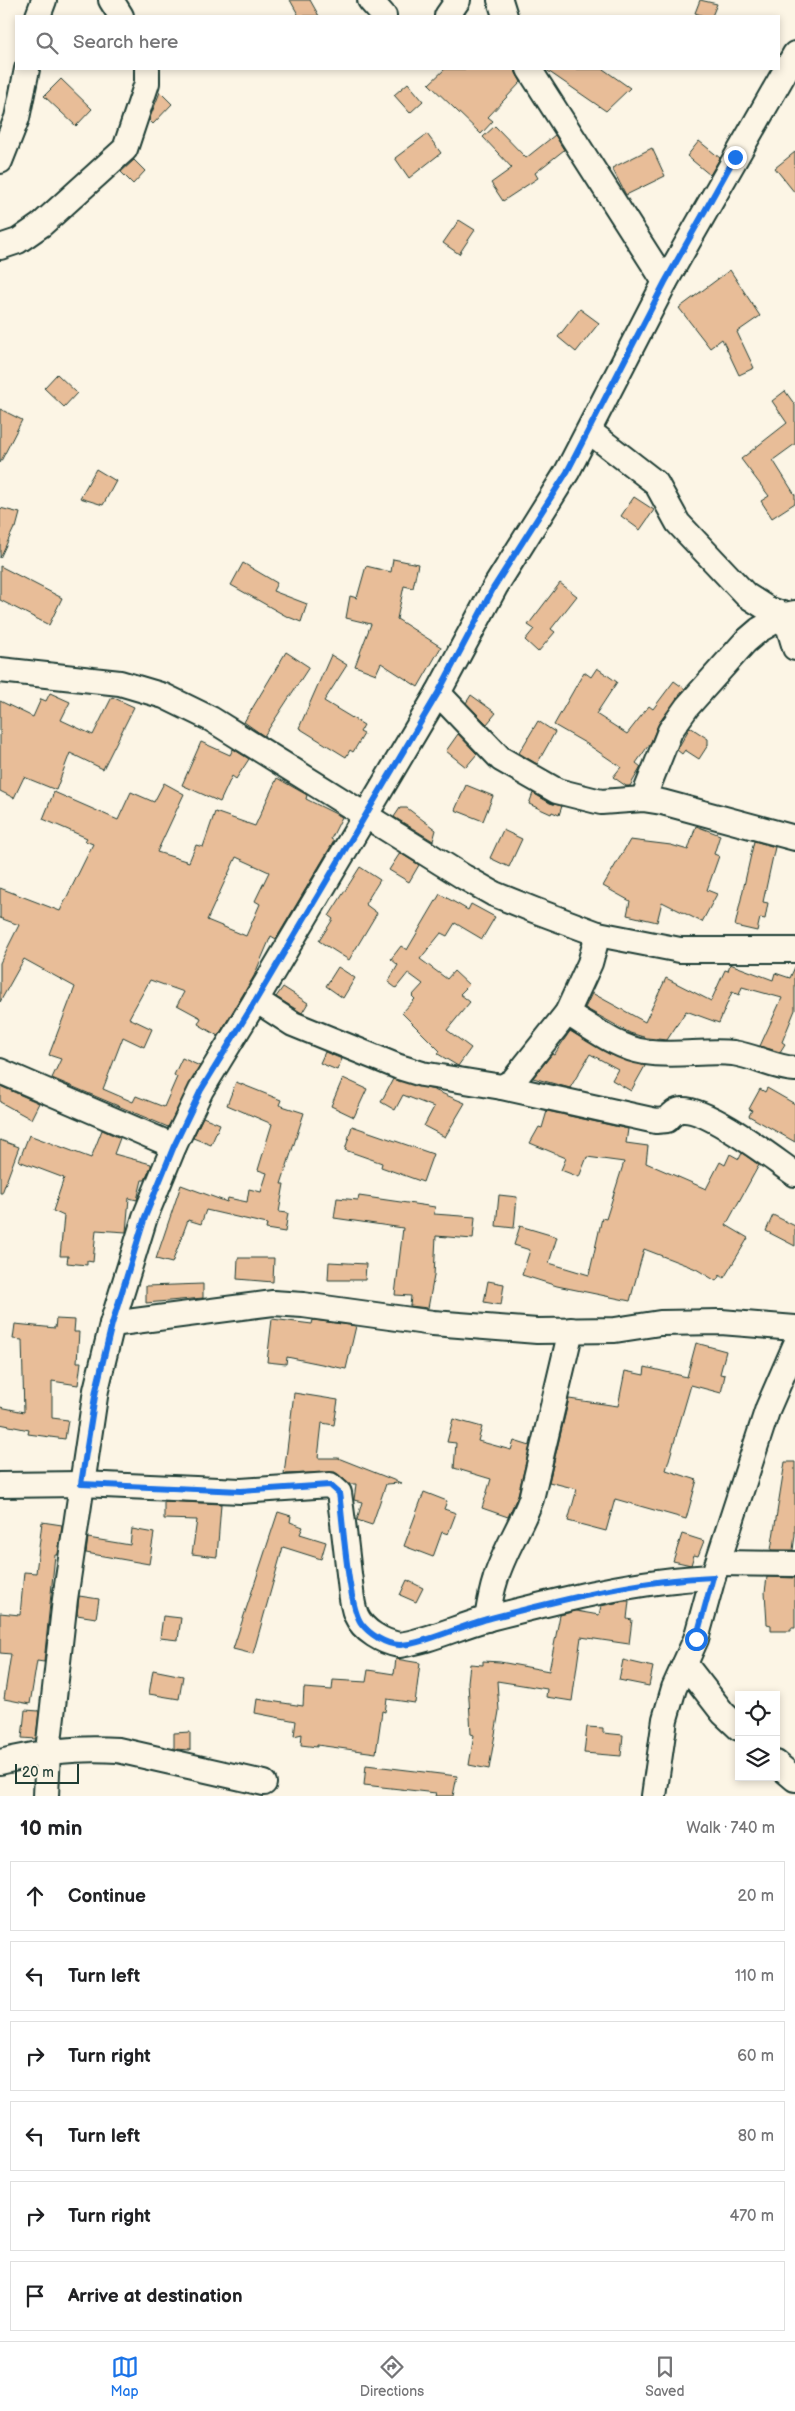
<!DOCTYPE html>
<html lang="en">
<head>
<meta charset="utf-8">
<style>
  :root { --surface:#fff; --page:#f6f6f6; --text:#202124; --muted:#757577; --line:#e0e0e0; --accent:#1a73e8 }
  body { margin:0; font-family:"Balsamiq Sans",sans-serif; background:var(--page); color:var(--text) }
  .controls { position:absolute; right:15px; bottom:15px; display:grid; overflow:hidden; border-radius:0px; box-shadow:0 2px 8px #0003 }
  .controls button { width:45px; height:45px; display:grid; place-items:center; padding:0; border:0; border-bottom:1px solid var(--line); background:var(--surface); color:var(--text); font:25px sans-serif }
  .scale { position:absolute; left:15px; bottom:12px; width:64px; box-sizing:border-box; padding-left:5px; border:2px solid #1f3d34; border-top:0; font-size:14px; line-height:18px; white-space:nowrap; color:#1f3d34; -webkit-text-stroke:4px #fcf5e5; paint-order:stroke }
  .stop { position:absolute; width:15px; height:15px; margin:-11px; border:4px solid #1a73e8; border-radius:50%; background:#fff }
  .stop.end { background:#1a73e8; border-color:#fff; box-shadow:0 1px 5px #0008 }
  .list { margin:0; padding:0; list-style:none }
  h2 { display:flex; justify-content:space-between; align-items:center; height:65px; margin:0; padding:0 20px; font-size:21px }
  h2 small { font-size:16px; font-weight:400; color:var(--muted) }
  .list li { display:grid; grid-template-columns:32px 1fr auto; gap:15px; align-items:center; box-sizing:border-box; height:70px; margin:0 10px 10px; padding:0 10px; border:1px solid var(--line); border-radius:0px }
  .list b { display:block; font-size:19px; white-space:nowrap }
  .list em { font-size:16px; font-style:normal; color:var(--muted) }
  .icon { flex:none; width:28px; height:28px; fill:none; stroke:currentColor; stroke-width:2; stroke-linecap:round; stroke-linejoin:round }
  .map { position:relative; flex:none; width:795px; height:1796px; overflow:hidden }
  .search { position:absolute; background:var(--surface); box-shadow:0 2px 8px #0003; left:15px; right:15px; top:15px; height:55px; display:flex; align-items:center; gap:12px; box-sizing:border-box; padding:0 18px; border-radius:0px; color:var(--muted); font-size:19px }
  .sheet { height:545px; background:var(--surface) }
  nav { display:flex; justify-content:space-around; align-items:center; box-sizing:border-box; height:70px; border-top:1px solid var(--line); background:var(--surface); font-size:14px; color:var(--muted) }
  nav a { display:grid; justify-items:center; gap:2px }
  nav .on { color:var(--accent) }
  .map>svg:first-child { display:block }
</style>
</head>
<body>
<div class="map">
<svg width="795" height="1796" viewBox="0 0 795 1796">
  <rect width="100%" height="100%" fill="#fcf5e5"/>
  <filter id="ink" filterUnits="userSpaceOnUse"><feTurbulence type="fractalNoise" baseFrequency=".02" numOctaves="2"/><feDisplacementMap in="SourceGraphic" scale="10" xChannelSelector="R" yChannelSelector="G"/><feConvolveMatrix kernelMatrix="1 2 1 2 8 2 1 2 1" color-interpolation-filters="sRGB"/></filter>
  <g filter="url(#ink)">
    <g fill="#e8bd98" stroke="#1f3d34" fill-rule="evenodd">
      <path d="M290 0H310L319 16H299Z"/>
      <path d="M700 0 717 4 712 16H704L695 13Z"/>
      <path d="M445 69H514L521 82 488 117 493 121 481 134 429 84Z"/>
      <path d="M545 69H603L630 88 606 111Z"/>
      <path d="M61 79 92 109 76 126 44 96Z"/>
      <path d="M408 83 423 101 410 113 394 95Z"/>
      <path d="M160 92 172 104 153 124 149 120Z"/>
      <path d="M495 126 526 158 555 135 564 150 535 173 538 178 503 201 491 183 512 168 483 137Z"/>
      <path d="M427 134 441 153 409 178 395 158Z"/>
      <path d="M699 141 720 158 710 175 687 156Z"/>
      <path d="M652 148 665 176 626 195 612 168Z"/>
      <path d="M795 152V193L775 168Z"/>
      <path d="M134 160 145 171 133 184 121 172Z"/>
      <path d="M459 220 475 230 459 254 443 243Z"/>
      <path d="M730 270 760 316 737 332 754 368 739 375 722 339 710 348 679 308Z"/>
      <path d="M580 309 599 323 576 352 558 337Z"/>
      <path d="M57 374 77 393 64 407 44 388Z"/>
      <path d="M785 391 795 405V444L773 460 795 495V503L772 518 761 501 769 496 741 459 787 423 772 401Z"/>
      <path d="M0 409 22 420 0 463Z"/>
      <path d="M96 469 116 481 103 505 80 498Z"/>
      <path d="M634 497 654 510 640 530 621 516Z"/>
      <path d="M0 508 20 513 16 528H14L0 558Z"/>
      <path d="M393 559 418 564 413 588 404 586 397 619 441 647 418 687 381 663 376 674 355 666 371 624 346 618 350 596 357 598 366 566 391 572Z"/>
      <path d="M243 563 277 583 273 591 307 604 301 622 286 616 231 585Z"/>
      <path d="M0 566 62 598 49 625 0 600Z"/>
      <path d="M560 583 577 596 551 629 555 632 538 652 525 640 534 629 528 625Z"/>
      <path d="M286 652 309 667 264 736 244 722Z"/>
      <path d="M331 655 347 665 324 701 364 725 360 732 364 734 353 752 350 750 346 757 299 728Z"/>
      <path d="M597 668 617 682 596 714 627 734 649 706 653 709 674 681 685 689 659 723 651 742 636 763 641 767 630 786H626L613 777 621 767 587 744 554 725 584 672 591 677Z"/>
      <path d="M50 693 70 702 61 720 93 735 112 697 134 707 103 769 70 753 56 790 24 777 14 798 0 791V701L33 717 41 699 46 701Z"/>
      <path d="M471 695 496 713 487 724 466 703Z"/>
      <path d="M538 721 555 732 537 764 519 753Z"/>
      <path d="M690 727 708 739V745L699 759 685 750 682 754 677 750Z"/>
      <path d="M458 734 477 754 466 767 446 751Z"/>
      <path d="M201 742 230 755 233 749 249 759 236 779 232 776 220 802 182 785Z"/>
      <path d="M277 778 307 795 306 799 342 817 331 839 334 841 276 939 271 936 254 976 218 1036 198 1024 201 1018 177 1005 184 992 150 980 129 1018 152 1029 144 1047 123 1037 103 1089 133 1102 136 1096 164 1107 177 1077 174 1075 182 1058 200 1066 168 1127 52 1078 61 1059 49 1055 75 987 24 959 0 1002V963L19 925 0 918V888L60 911 93 844 85 841 87 838 43 819 54 792 118 820 131 792 154 802 164 783 184 794 157 852 189 862 196 845 203 847 215 812 255 826ZM236 857 269 872 255 901 260 904 246 936 207 920Z"/>
      <path d="M466 785 493 796 483 821 455 810Z"/>
      <path d="M533 793 550 803 562 806 559 815 552 812 551 814 529 804Z"/>
      <path d="M400 808H407L436 830 433 841 394 817Z"/>
      <path d="M696 826 720 835 714 854 719 856 707 890 717 894 702 922 662 902 657 922 627 915 630 901 603 886 630 840 671 845 688 850Z"/>
      <path d="M503 830 522 839 509 867 490 858Z"/>
      <path d="M754 841 775 847 763 902 768 903 765 919 760 918 757 931 735 926Z"/>
      <path d="M400 853 419 865 409 882 389 870Z"/>
      <path d="M360 867 380 880 365 904 377 913 349 960 319 941 333 919 329 916Z"/>
      <path d="M440 894 468 910 471 904 495 917 482 939 455 923 447 936 441 933 420 959 447 979 454 971 469 985 460 994 470 1002 447 1030 471 1048 458 1066 438 1054 440 1051 402 1013 415 999 412 996 423 984 408 973 396 988 388 982 398 965 391 959 401 946 407 950Z"/>
      <path d="M730 964 773 980 775 973 790 978 795 967V1010L782 1042 785 1044 780 1052 760 1046 782 998 742 987 739 995 732 992 719 1023 686 1011 667 1040 647 1038 630 1033 585 1008 592 993 645 1022 666 978 711 1001 725 970 728 971Z"/>
      <path d="M338 967 355 978 343 998 326 986Z"/>
      <path d="M283 987 308 1003 302 1013 276 997Z"/>
      <path d="M570 1031 609 1054 645 1066 631 1091 612 1080 618 1069 590 1054 570 1088 533 1078 552 1054 554 1055Z"/>
      <path d="M325 1052 342 1059 337 1070 320 1063Z"/>
      <path d="M343 1078 367 1089 354 1117 331 1106Z"/>
      <path d="M393 1079 434 1090 465 1103 445 1137 424 1126 434 1107 403 1095 395 1110 381 1102Z"/>
      <path d="M236 1082 281 1100 279 1105 304 1113 281 1184H284L279 1212 288 1213 285 1232 266 1229 267 1224 206 1210 201 1224 188 1220 172 1263 156 1259 181 1185 227 1202 228 1198 247 1202 249 1189 261 1192 267 1173 258 1170 272 1124 227 1105Z"/>
      <path d="M0 1086 39 1103 31 1119 0 1102Z"/>
      <path d="M767 1088 795 1104V1142L749 1116 752 1110 749 1109 760 1089 765 1092Z"/>
      <path d="M547 1111 628 1129 626 1143 648 1146 646 1163 706 1189 720 1162 725 1165 730 1154 739 1159 742 1153 759 1165 726 1225 748 1238 724 1278 720 1275 716 1281 696 1269 644 1249 630 1301 557 1286 522 1275 530 1250 514 1245 520 1226 557 1237 549 1263 589 1275 602 1218 606 1219 624 1162 587 1157 579 1177 561 1170 566 1158 530 1143 539 1127 542 1128Z"/>
      <path d="M203 1117 220 1124 211 1145 193 1138Z"/>
      <path d="M352 1126 433 1154 423 1182 381 1167 382 1163 345 1150Z"/>
      <path d="M102 1130 120 1138 114 1154 151 1164V1167L145 1180H142L137 1200 129 1198 126 1232 96 1230 93 1262 87 1261V1265L67 1263 68 1256H60L64 1216 53 1211 64 1178 19 1161 29 1135 91 1158Z"/>
      <path d="M0 1140 19 1147 2 1193H0Z"/>
      <path d="M499 1195 517 1197 514 1228 496 1226Z"/>
      <path d="M359 1196 435 1207 434 1214 475 1217 473 1239 436 1236 434 1276 428 1308 410 1306 411 1296 395 1295 403 1228 334 1218 337 1198 358 1200Z"/>
      <path d="M773 1215 795 1226V1246L766 1231Z"/>
      <path d="M238 1258H274L273 1282 237 1279Z"/>
      <path d="M329 1262 366 1264 365 1280H328Z"/>
      <path d="M488 1281 504 1284 501 1305 484 1302Z"/>
      <path d="M203 1284V1298L146 1303V1286Z"/>
      <path d="M56 1319 75 1320 74 1332H79L77 1362H81L78 1385 52 1381V1418L68 1420 65 1439 28 1434 29 1430 0 1424V1407L24 1412 22 1340 13 1339 15 1324 55 1328Z"/>
      <path d="M272 1319 312 1324 313 1320 356 1326 346 1369 287 1357 286 1364 267 1362Z"/>
      <path d="M696 1343 726 1351 720 1374 725 1375 721 1393 691 1385 666 1470 697 1480 686 1519 615 1499 606 1531 568 1521 577 1489 549 1482 569 1399 618 1406 625 1371 644 1375 645 1367 687 1377Z"/>
      <path d="M294 1393 338 1400 334 1425 322 1423 318 1458H338L401 1483 386 1484 372 1525 357 1520 362 1502 354 1500 356 1484H349L335 1472 284 1474Z"/>
      <path d="M453 1419 482 1427 478 1441 511 1450 514 1441 530 1446 518 1495 508 1517 482 1508 491 1479 454 1468 456 1443 447 1442Z"/>
      <path d="M785 1462H795V1535L793 1550H771Z"/>
      <path d="M424 1492 447 1501 444 1509 456 1513 448 1534 442 1532 433 1557 404 1546Z"/>
      <path d="M164 1501 221 1504 217 1557 192 1554 197 1520 164 1519Z"/>
      <path d="M278 1512 291 1516 290 1522 303 1527 300 1534 326 1542 321 1559 283 1547 253 1654 233 1649Z"/>
      <path d="M42 1522 62 1525 58 1555H55L44 1662 37 1661 30 1704 4 1699 11 1654 0 1653V1613L20 1615 24 1572 36 1573Z"/>
      <path d="M132 1529 154 1533 149 1564 86 1553 88 1538 130 1545Z"/>
      <path d="M682 1534 704 1541 698 1556 694 1555 691 1565 673 1561Z"/>
      <path d="M767 1577 795 1578V1628H791V1631H771V1625L767 1624 765 1592Z"/>
      <path d="M407 1580 423 1588 416 1602 400 1595Z"/>
      <path d="M79 1596 99 1599 96 1618 77 1615Z"/>
      <path d="M625 1601H629L627 1619 632 1620 629 1644 581 1637 572 1701 546 1697 547 1689 497 1681 499 1711 489 1769 469 1765 474 1735 471 1734 468 1682 470 1664 483 1665V1661L500 1662 549 1671 560 1615 576 1611 599 1615 601 1606Z"/>
      <path d="M163 1616 181 1618 178 1640 160 1638Z"/>
      <path d="M396 1659 420 1663 415 1703 387 1699 385 1712 382 1711 376 1753 317 1745V1747L301 1745 302 1734 294 1736 296 1721 255 1713 257 1699 303 1706 304 1688 332 1690 333 1680 366 1682 368 1670 394 1674Z"/>
      <path d="M623 1660 653 1667 649 1686 619 1680Z"/>
      <path d="M153 1670 183 1676 179 1699 149 1694Z"/>
      <path d="M25 1710 39 1711 36 1739 22 1738Z"/>
      <path d="M587 1727 603 1728V1733L623 1735 621 1756 584 1753Z"/>
      <path d="M190 1732V1750L174 1749V1733Z"/>
      <path d="M366 1765 457 1776 453 1796H435L436 1793 364 1785Z"/>
    </g>
    <g fill="none" stroke-linecap="round" stroke-linejoin="round">
      <g stroke="#1f3d34" stroke-width="28">
        <g id="minor">
          <path d="M111 0 121 16"/>
          <path d="M370 0 384 16"/>
          <path d="M500 0 505 16"/>
          <path d="M38 16 44 0"/>
          <path d="M447 16 458 0"/>
          <path d="M529 69 665 282"/>
          <path d="M0 161 17 118 27 69"/>
          <path d="M0 247 18 241 41 225 125 149 147 83V69"/>
          <path d="M589 431 656 483 678 523 746 595 768 609 785 615 795 613"/>
          <path d="M0 670 120 683 164 696 211 719 464 877 494 894 534 910 598 934 680 950H795"/>
          <path d="M438 693 501 759 557 791 601 802 643 799 662 802 795 838"/>
          <path d="M643 799 670 731 687 707 745 642 759 630 785 615 795 648"/>
          <path d="M256 1000 293 1024 399 1067 422 1074 502 1087 513 1081 567 1013 590 963 598 934"/>
          <path d="M567 1013C591 1027 617 1048 645 1052 674 1057 704 1050 733 1053 755 1056 774 1068 795 1069"/>
          <path d="M0 1071 174 1146"/>
          <path d="M502 1087 656 1121 667 1120C671 1116 675 1110 682 1110 708 1108 772 1158 795 1174"/>
          <path d="M112 1324 273 1303 303 1305 433 1323 537 1331 615 1330 660 1323 721 1322 795 1328"/>
          <path d="M0 1485 81 1484 241 1491 330 1485 339 1493C343 1520 346 1547 349 1574 351 1587 351 1603 356 1615 363 1631 383 1642 399 1645 429 1641 457 1627 486 1619 560 1600 637 1580 713 1577"/>
          <path d="M718 1563 795 1564"/>
          <path d="M487 1619C489 1607 491 1593 495 1581 503 1552 521 1527 531 1499L571 1330"/>
          <path d="M685 1664 723 1713 739 1728"/>
          <path d="M0 1762C42 1752 74 1747 118 1750L264 1783"/>
          <path d="M776 1763 795 1779"/>
          <path d="M46 1796 48 1751 65 1599 96 1390 112 1324 145 1217 174 1146 201 1090 256 1000 438 693 495 587 567 472 665 282 795 54"/>
          <path d="M654 1796 665 1719 674 1688 696 1639 713 1577 768 1408 795 1346"/>
        </g>
      </g>
      <use href="#minor" stroke="#fcf5e5" stroke-width="24"/>
    </g>
  </g>
  <g fill="none" stroke-linecap="round" stroke-linejoin="round" filter="url(#ink)">
    <path stroke="#1a73e8" stroke-width="6" d="M696 1639 713 1577C637 1580 561 1600 487 1619 464 1625 421 1645 400 1645 386 1645 369 1634 361 1623 348 1605 343 1520 339 1493L330 1485 241 1491 81 1484 96 1390 112 1324 145 1217 174 1146 201 1090 256 1000 438 693 494 587 567 472 665 282 735 157"/>
  </g>
</svg>
<div class="controls">
<button><svg class="icon" aria-label="locate" viewBox="0 0 24 24"><circle cx="12" cy="12" r="6"/><path d="M12 2v4M12 18v4M2 12h4M18 12h4"/></svg></button>
<button><svg class="icon" aria-label="layers" viewBox="0 0 24 24"><path d="M12 4l9 5-9 5-9-5zM3 14l9 5 9-5"/></svg></button>
</div>
<div class="scale">20 m</div>
<div class="stop" style="left:696px;top:1639px"></div>
<div class="stop end" style="left:735px;top:157px"></div>
<div class="search"><svg class="icon" aria-label="search" viewBox="0 0 24 24"><circle cx="10" cy="10" r="6"/><path d="M15 15l6 6"/></svg>Search here</div>
</div>
<section class="sheet">
<h2>10 min<small>Walk · 740 m</small></h2>
<ul class="list">
<li><svg class="icon" aria-label="ahead" viewBox="0 0 24 24"><path d="M12 20V5M6 11l6-6 6 6"/></svg><div><b>Continue</b></div><em>20 m</em></li>
<li><svg class="icon" aria-label="left" viewBox="0 0 24 24"><path d="M17 20v-9H6M10 6l-5 5 5 5"/></svg><div><b>Turn left</b></div><em>110 m</em></li>
<li><svg class="icon" aria-label="right" viewBox="0 0 24 24"><path d="M7 20v-9h11M14 6l5 5-5 5"/></svg><div><b>Turn right</b></div><em>60 m</em></li>
<li><svg class="icon" aria-label="left" viewBox="0 0 24 24"><path d="M17 20v-9H6M10 6l-5 5 5 5"/></svg><div><b>Turn left</b></div><em>80 m</em></li>
<li><svg class="icon" aria-label="right" viewBox="0 0 24 24"><path d="M7 20v-9h11M14 6l5 5-5 5"/></svg><div><b>Turn right</b></div><em>470 m</em></li>
<li><svg class="icon" aria-label="arrive" viewBox="0 0 24 24"><path d="M6 21V4h12l-3 4 3 4H6"/></svg><div><b>Arrive at destination</b></div></li>
</ul>
</section>
<nav>
<a class="on"><svg class="icon" aria-label="map" viewBox="0 0 24 24"><path d="M3 6l6-2 6 2 6-2v14l-6 2-6-2-6 2zM9 4v14M15 6v14"/></svg>Map</a>
<a><svg class="icon" aria-label="directions" viewBox="0 0 24 24"><path d="M12 3l9 9-9 9-9-9zM9 14v-3h6M13 9l2 2-2 2"/></svg>Directions</a>
<a><svg class="icon" aria-label="saved" viewBox="0 0 24 24"><path d="M7 4h10v16l-5-4-5 4z"/></svg>Saved</a>
</nav>
</body>
</html>
